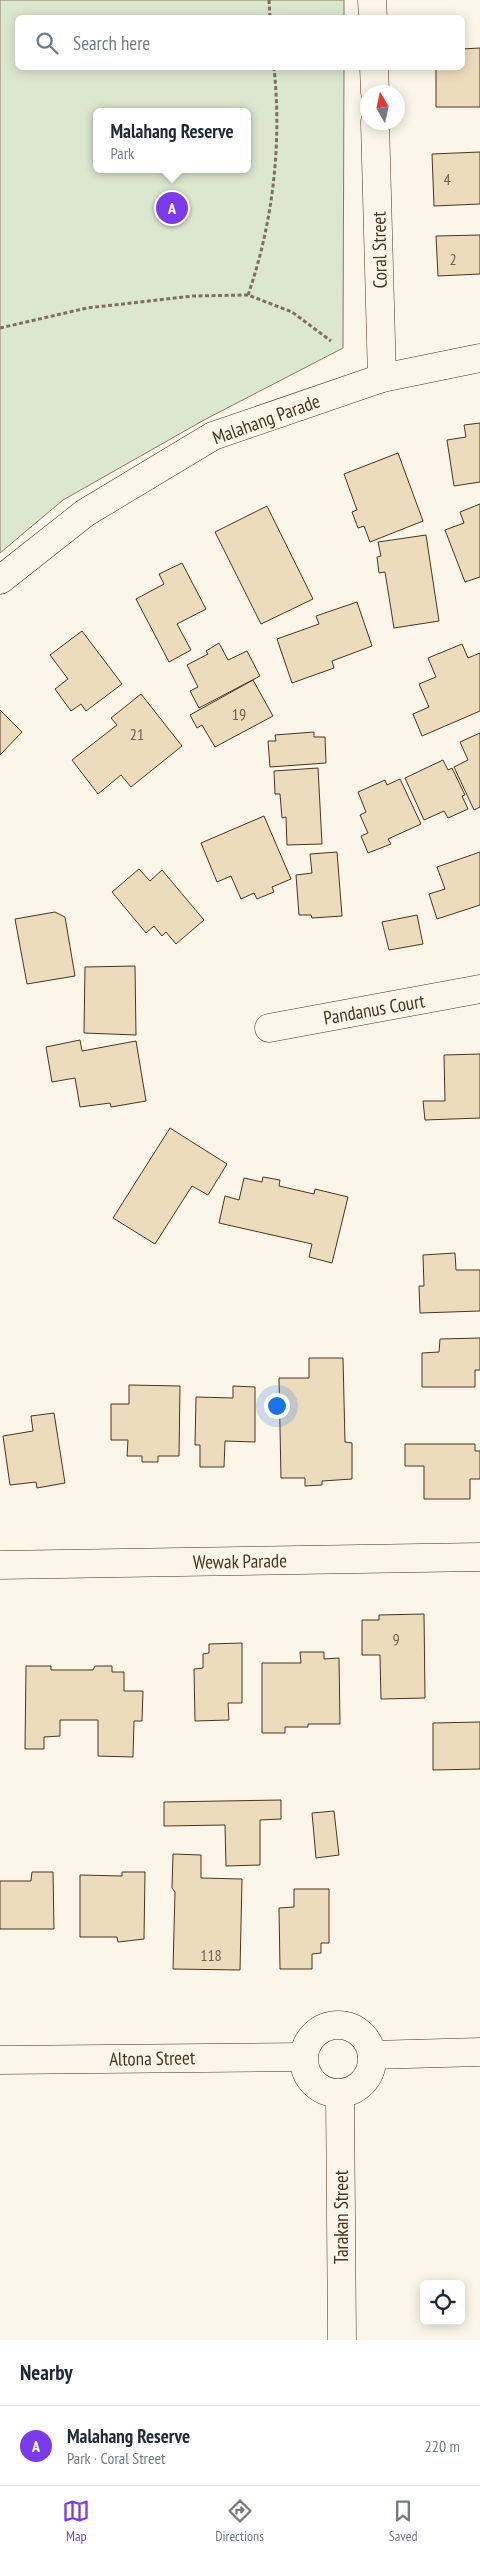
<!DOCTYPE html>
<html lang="en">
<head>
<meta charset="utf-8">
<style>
  :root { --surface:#fff; --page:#f6f6f7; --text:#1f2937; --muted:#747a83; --line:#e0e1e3; --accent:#7c3aed }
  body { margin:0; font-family:"PT Sans Narrow",sans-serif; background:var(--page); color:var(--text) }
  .controls { position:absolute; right:15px; bottom:15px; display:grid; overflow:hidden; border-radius:8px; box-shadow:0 2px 12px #0003 }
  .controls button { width:45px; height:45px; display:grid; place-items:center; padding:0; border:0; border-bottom:1px solid var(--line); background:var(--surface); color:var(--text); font:25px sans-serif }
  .compass { position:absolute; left:360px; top:85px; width:45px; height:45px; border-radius:50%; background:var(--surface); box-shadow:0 2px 12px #0003; rotate:351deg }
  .you { position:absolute; left:276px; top:1405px; width:18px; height:18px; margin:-12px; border:4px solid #fff; border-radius:50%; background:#1a73e8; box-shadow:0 0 0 8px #1a73e833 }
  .badge { display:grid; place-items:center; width:32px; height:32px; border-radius:50%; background:var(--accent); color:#fff; font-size:16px; font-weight:700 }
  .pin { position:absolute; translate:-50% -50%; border:2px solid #fff; box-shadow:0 1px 5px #0006 }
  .popup { position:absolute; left:93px; top:108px; width:158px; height:65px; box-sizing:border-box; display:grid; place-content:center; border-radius:8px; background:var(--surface); filter:drop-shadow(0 1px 4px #0005); font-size:16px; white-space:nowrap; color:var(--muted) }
  .popup b { font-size:19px; color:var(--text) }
  .popup::after { content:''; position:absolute; left:50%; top:100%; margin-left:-10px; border:10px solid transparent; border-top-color:var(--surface) }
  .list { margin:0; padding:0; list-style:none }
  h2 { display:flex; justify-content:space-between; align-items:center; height:65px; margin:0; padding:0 20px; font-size:21px }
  h2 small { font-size:16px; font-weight:400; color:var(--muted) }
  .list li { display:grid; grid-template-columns:32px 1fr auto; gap:15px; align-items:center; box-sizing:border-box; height:80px; padding:0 20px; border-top:1px solid var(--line) }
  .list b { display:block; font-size:19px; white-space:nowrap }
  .list p { margin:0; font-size:16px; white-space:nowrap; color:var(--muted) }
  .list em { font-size:16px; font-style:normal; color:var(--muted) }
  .icon { flex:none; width:28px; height:28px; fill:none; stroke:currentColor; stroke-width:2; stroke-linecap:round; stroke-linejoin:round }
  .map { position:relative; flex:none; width:480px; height:2340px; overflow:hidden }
  .search { position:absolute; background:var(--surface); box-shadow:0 2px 12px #0003; left:15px; right:15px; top:15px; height:55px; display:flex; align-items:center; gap:12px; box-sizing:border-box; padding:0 18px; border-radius:8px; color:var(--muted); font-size:19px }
  .sheet { height:145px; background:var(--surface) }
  nav { display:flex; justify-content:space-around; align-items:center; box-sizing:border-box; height:70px; border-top:1px solid var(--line); background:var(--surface); font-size:14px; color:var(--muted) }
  nav a { display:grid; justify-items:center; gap:2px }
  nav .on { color:var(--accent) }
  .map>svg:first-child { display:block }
</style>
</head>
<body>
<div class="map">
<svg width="480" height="2340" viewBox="0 0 480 2340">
  <rect width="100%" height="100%" fill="#fbf6e9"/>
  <path fill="#dce7d0" stroke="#887966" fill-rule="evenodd" d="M0 0H344V17L18 18V68H344L343 348 204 420 63 500 0 553ZM97 112H247V169H97Z"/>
  <g fill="#ecdcbc" stroke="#4a3520">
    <path d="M480 48V107H436V68H462V49Z"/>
    <path d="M480 152V204L434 206 432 154Z"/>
    <path d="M480 235V274L438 276 436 236Z"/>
    <path d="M480 423V482L454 486 447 440 466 437 464 425Z"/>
    <path d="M398 453 423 521 370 542 364 526 358 528 352 512 357 510 344 474Z"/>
    <path d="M480 504V577L465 582 445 530 464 523 460 512Z"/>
    <path d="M267 506 313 599 261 624 215 532Z"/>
    <path d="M426 535 439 621 394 628 385 572 379 573 377 557 381 556 378 542Z"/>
    <path d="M182 563 206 609 177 624 191 650 169 662 136 599 164 584 159 574Z"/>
    <path d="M357 602 372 646 332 661 334 668 292 683 277 639 319 624 316 616Z"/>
    <path d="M82 631 122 684 86 711 81 704 71 711 55 689 68 679 50 655Z"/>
    <path d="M219 643 228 660 247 651 260 676 199 708 190 691 198 687 187 665 208 654 206 651Z"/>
    <path d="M462 644 468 658 480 653V711L422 736 413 714 429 707 419 684 436 677 428 658Z"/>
    <path d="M253 680 273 716 215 747 202 725 197 728 190 715Z"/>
    <path d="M141 694 182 746 131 787 121 775 98 794 72 760 117 725 111 718Z"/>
    <path d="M0 710 22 732 0 755Z"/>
    <path d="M314 732V737H325L326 763 270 767 268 741H276L275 735Z"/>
    <path d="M480 733V807L474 810 454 767 468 760 460 742Z"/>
    <path d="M443 760 448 770 452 768 465 795 462 796 468 809 448 818 444 811 424 820 405 778Z"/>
    <path d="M318 768 322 844 287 845 286 817 282 818 280 794H275L274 771Z"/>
    <path d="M400 779 421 824 388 839 391 844 368 853 361 836 368 833 360 815 366 812 358 792 385 780 387 785Z"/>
    <path d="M264 816 291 879 272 887 274 892 257 899 254 893 241 899 231 876 217 882 201 843Z"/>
    <path d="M337 852 342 916 312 918 311 915H299L296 875 312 873 310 854Z"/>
    <path d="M480 852V905L437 919 429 894 445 889 437 867Z"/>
    <path d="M139 869 150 881 162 870 204 920 176 944 166 932 162 936 154 926 146 933 112 892Z"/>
    <path d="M55 912 65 917 75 976 27 984 15 919Z"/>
    <path d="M417 915 423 944 389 950 382 922Z"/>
    <path d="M135 966 136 1035 84 1033 85 967Z"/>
    <path d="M80 1040 82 1051 136 1041 146 1101 111 1107 110 1103 80 1107 75 1078 52 1082 46 1047Z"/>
    <path d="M480 1054V1118L425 1120 423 1101H445L444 1055Z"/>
    <path d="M170 1128 227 1164 208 1195 192 1186 155 1244 113 1218Z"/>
    <path d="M263 1177 280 1180 279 1186 314 1194 315 1189 348 1197 332 1263 309 1257 312 1244 219 1223 225 1196 239 1200 244 1178 262 1182Z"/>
    <path d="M455 1253 456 1270H480V1311L420 1313 419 1286H424L423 1255Z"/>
    <path d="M480 1338V1370H475V1387H422V1353L439 1352 440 1339Z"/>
    <path d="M309 1358H343L345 1442 352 1443V1479L322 1481V1485L305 1486V1478H281L279 1378H309Z"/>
    <path d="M129 1385 180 1386 179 1456H158V1462H142V1456H127L128 1440H111V1404H129Z"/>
    <path d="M233 1386 255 1387V1442L225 1441 224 1467H200V1445H195L196 1397 233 1398Z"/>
    <path d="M54 1413 65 1483 37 1488 36 1482 10 1485 3 1436 33 1431 31 1416Z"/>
    <path d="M405 1444H475V1451H480V1479H470V1499H424V1466H405Z"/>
    <path d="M424 1614 425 1698 381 1699 380 1655H362V1620H379V1615Z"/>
    <path d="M242 1643V1703H228L229 1720 195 1721 194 1669 203 1668V1654L209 1653V1644Z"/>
    <path d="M300 1652H324V1659L339 1658 340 1724H308V1727H285V1733H262V1663H301Z"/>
    <path d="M26 1666H51V1670H93L95 1666H112V1672H124V1691H143L142 1721H134L133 1757 98 1756V1720H60V1736L44 1737V1749H25Z"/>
    <path d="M480 1722V1769L433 1770V1723Z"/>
    <path d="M281 1800V1819L260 1820V1865L226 1866 225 1825 164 1826V1802Z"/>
    <path d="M334 1811 339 1855 316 1858 312 1813Z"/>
    <path d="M173 1854 201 1855V1878L242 1879 240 1970 173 1969 175 1892 172 1888Z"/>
    <path d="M32 1872H53L54 1929H0V1881H31Z"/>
    <path d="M122 1872H145L144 1939 118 1942 117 1937H80V1875L122 1876Z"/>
    <path d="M294 1889H329V1943H321V1953L312 1954V1969H280L279 1908 294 1907Z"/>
  </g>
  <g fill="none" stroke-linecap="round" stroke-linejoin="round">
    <g stroke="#4a3520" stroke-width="29">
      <g id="minor">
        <path d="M372 0 373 18"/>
        <path d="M374 68 375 92"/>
        <path d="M375 122 382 378"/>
        <path d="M0 580 85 513 213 436 382 378 480 358"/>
        <path d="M269 1028 480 989"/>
        <path d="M0 1565 480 1557"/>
        <circle cx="338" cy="2059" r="34"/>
        <path d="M372 2055 480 2052"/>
        <path d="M0 2060 303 2057"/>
        <path d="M340 2094 342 2340"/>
      </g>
    </g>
    <g stroke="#7f6f5c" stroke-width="3" stroke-dasharray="4 2.5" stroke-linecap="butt">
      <path d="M269 0 270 18"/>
      <path d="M248 295C273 223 282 143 274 68"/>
      <path d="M0 328 87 308 193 296 248 295 292 312 331 341"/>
    </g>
    <use href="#minor" stroke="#fbf6e9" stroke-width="28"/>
  </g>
  <g text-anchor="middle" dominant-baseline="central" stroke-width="4" stroke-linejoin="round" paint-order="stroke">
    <g font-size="16" fill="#725f47">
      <text x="447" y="179">4</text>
      <text x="453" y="259">2</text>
      <text x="239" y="714">19</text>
      <text x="137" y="734">21</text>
      <text x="396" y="1639">9</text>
      <text x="211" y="1955">118</text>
    </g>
    <g font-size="19" fill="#4a3520" stroke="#fbf6e9">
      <text transform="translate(379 250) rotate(-91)">Coral Street</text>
      <text transform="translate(266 419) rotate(-20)">Malahang Parade</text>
      <text transform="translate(374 1009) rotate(-10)">Pandanus Court</text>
      <text transform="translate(240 1561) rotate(-1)">Wewak Parade</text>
      <text transform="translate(152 2058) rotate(-1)">Altona Street</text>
      <text transform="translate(341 2217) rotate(-90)">Tarakan Street</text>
    </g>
  </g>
</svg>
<div class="controls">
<button><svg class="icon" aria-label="locate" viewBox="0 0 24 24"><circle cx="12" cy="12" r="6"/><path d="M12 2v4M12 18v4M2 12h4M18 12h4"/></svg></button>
</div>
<svg class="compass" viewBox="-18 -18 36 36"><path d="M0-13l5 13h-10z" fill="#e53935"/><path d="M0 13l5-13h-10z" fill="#747a83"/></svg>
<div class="you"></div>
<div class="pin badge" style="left:172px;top:208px">A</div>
<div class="popup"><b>Malahang Reserve</b>Park</div>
<div class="search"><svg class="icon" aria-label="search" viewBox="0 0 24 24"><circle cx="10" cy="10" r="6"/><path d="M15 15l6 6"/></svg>Search here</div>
</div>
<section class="sheet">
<h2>Nearby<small></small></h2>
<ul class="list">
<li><span class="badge">A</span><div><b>Malahang Reserve</b><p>Park · Coral Street</p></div><em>220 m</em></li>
</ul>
</section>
<nav>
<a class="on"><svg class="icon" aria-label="map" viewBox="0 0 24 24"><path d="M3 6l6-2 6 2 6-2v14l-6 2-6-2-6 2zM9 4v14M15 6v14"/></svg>Map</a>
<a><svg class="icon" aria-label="directions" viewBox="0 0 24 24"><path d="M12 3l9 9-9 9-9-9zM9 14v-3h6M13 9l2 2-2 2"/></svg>Directions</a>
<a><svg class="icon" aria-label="saved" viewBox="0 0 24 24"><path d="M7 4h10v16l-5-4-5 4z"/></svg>Saved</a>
</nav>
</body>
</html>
